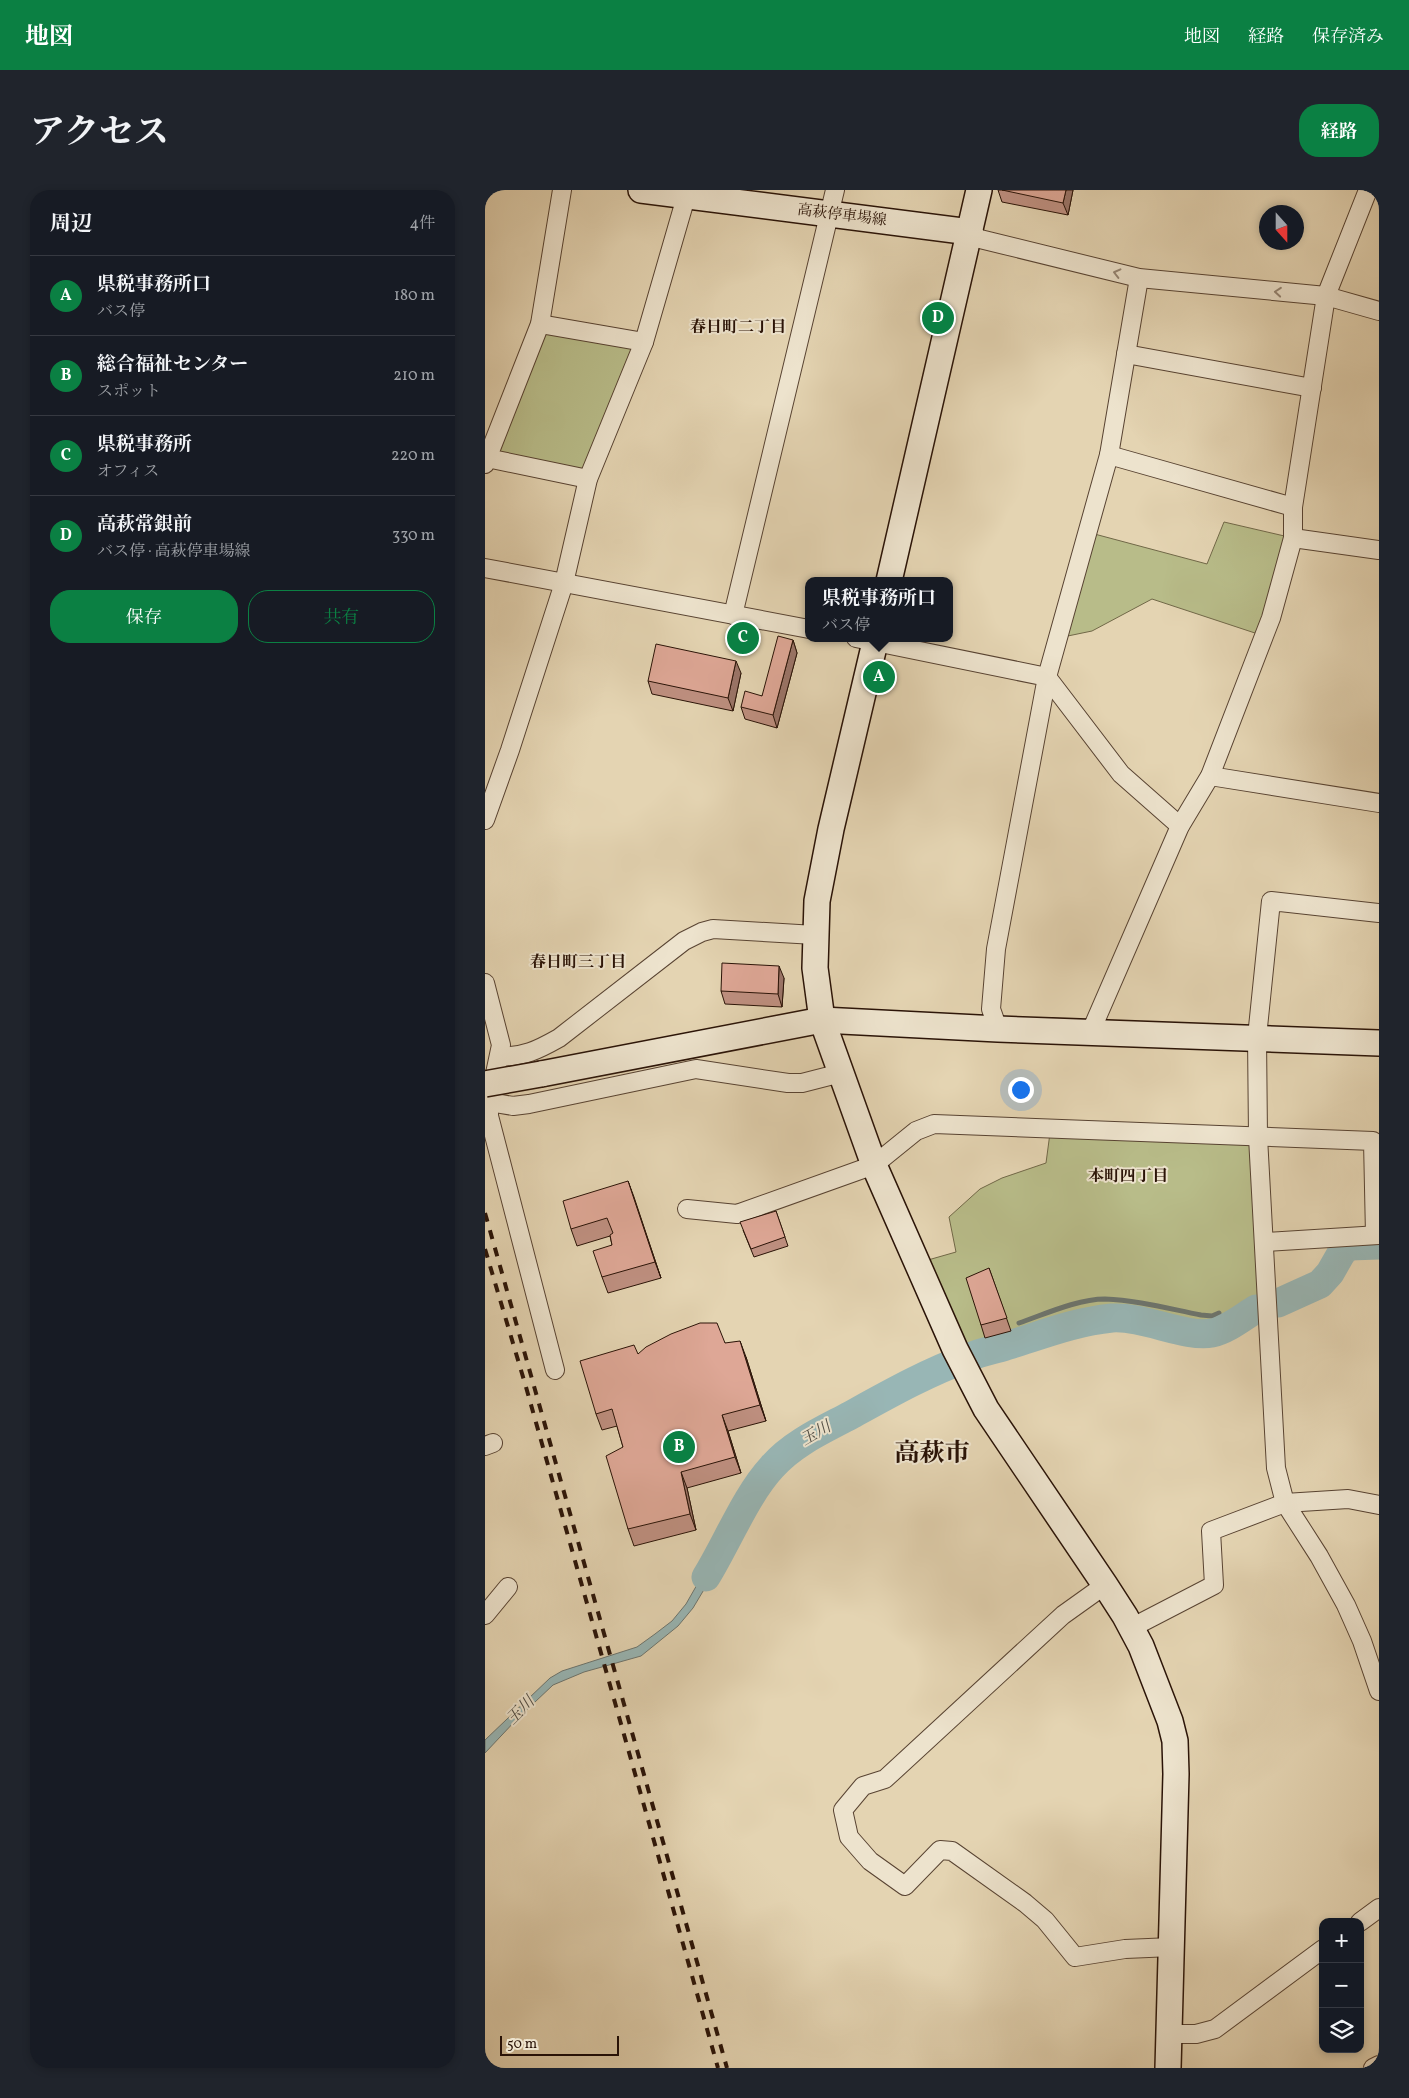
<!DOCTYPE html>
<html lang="ja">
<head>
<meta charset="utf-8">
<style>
  :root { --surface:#171b24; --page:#20242c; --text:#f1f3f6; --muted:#9ea1a6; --line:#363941; --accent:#0b8043 }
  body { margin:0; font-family:Vollkorn,"Noto Serif JP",serif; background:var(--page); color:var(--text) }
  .controls { position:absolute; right:15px; bottom:15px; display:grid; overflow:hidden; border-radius:10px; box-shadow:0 2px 8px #0003 }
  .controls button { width:45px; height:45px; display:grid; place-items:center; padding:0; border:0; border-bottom:1px solid var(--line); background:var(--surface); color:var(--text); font:25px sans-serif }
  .compass { position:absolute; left:774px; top:15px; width:45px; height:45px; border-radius:50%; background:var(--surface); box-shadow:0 2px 8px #0003; rotate:159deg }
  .scale { position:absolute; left:15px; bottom:12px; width:119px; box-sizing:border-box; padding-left:5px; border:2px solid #2a1307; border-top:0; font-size:14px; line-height:18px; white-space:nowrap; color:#2a1307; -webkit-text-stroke:4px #ede3cd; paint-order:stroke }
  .you { position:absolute; left:535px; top:899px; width:18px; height:18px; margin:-12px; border:4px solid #fff; border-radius:50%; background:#1a73e8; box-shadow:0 0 0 8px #1a73e833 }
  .badge { display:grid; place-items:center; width:32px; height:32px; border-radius:50%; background:var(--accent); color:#fff; font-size:16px; font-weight:700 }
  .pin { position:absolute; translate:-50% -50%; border:2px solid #fff; box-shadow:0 1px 5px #0006 }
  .popup { position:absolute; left:320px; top:387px; width:148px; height:65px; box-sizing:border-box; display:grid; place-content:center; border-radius:10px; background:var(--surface); filter:drop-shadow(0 1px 4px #0005); font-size:16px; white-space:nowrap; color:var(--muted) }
  .popup b { font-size:19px; color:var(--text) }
  .popup::after { content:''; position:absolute; left:50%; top:100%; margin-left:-10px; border:10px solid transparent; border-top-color:var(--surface) }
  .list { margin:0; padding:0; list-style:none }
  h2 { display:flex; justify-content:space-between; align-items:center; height:65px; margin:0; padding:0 20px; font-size:21px }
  h2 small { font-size:16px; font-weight:400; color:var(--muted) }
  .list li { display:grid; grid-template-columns:32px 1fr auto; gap:15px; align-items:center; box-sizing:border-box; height:80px; padding:0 20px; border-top:1px solid var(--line) }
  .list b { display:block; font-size:19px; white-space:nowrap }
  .list p { margin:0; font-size:16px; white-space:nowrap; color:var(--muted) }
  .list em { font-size:16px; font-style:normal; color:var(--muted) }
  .actions { display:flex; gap:10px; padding:15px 20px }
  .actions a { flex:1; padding:11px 0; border:1px solid var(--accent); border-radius:20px; text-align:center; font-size:18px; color:var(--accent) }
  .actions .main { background:var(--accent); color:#fff }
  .icon { flex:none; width:28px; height:28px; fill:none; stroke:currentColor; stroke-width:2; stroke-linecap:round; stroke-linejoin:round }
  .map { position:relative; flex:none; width:894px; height:1878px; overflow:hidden; border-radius:20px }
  header { display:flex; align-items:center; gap:30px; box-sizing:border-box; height:70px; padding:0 25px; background:var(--accent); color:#fff }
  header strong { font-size:24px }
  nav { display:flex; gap:28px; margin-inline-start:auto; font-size:18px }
  .intro { display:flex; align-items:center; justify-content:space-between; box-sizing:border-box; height:120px; padding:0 30px }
  h1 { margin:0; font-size:35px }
  .button { padding:12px 22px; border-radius:20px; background:var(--accent); color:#fff; font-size:18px; font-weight:700 }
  main { display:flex; gap:30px; padding:0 30px }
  aside { flex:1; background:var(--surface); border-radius:20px; box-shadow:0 2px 8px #0003 }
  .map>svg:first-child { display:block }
</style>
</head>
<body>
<header>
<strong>地図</strong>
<nav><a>地図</a><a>経路</a><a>保存済み</a></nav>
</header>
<div class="intro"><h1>アクセス</h1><a class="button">経路</a></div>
<main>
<aside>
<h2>周辺<small>4件</small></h2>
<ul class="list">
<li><span class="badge">A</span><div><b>県税事務所口</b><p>バス停</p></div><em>180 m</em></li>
<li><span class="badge">B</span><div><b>総合福祉センター</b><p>スポット</p></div><em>210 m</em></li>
<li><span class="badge">C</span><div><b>県税事務所</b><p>オフィス</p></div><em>220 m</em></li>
<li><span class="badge">D</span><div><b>高萩常銀前</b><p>バス停 · 高萩停車場線</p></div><em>330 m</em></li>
</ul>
<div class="actions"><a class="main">保存</a><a>共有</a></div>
</aside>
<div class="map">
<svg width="894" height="1878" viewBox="0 0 894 1878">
  <rect width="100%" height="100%" fill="#e4d4b2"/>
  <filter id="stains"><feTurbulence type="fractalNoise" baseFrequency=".004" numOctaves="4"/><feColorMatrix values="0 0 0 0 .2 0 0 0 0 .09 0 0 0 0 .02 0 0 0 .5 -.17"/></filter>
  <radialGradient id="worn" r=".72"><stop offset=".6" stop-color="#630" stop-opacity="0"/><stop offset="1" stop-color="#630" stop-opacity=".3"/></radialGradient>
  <g fill="#b8bc89" stroke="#716848">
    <path d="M55 134 159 152 103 289 2 268Z"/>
    <path d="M739 332 808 348 779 446 667 409 607 441 573 448 602 342 722 374Z"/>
    <path d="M565 943 772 951 781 1102 759 1127 729 1143 648 1130H615L527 1153 484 1167 443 1070 471 1062 464 1027 495 999 517 988 561 973Z"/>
  </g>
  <path fill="#98b6b5" stroke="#6c756f" d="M237 1351 245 1356 208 1418 193 1436 156 1466 99 1482 68 1495 32 1529 0 1563V1550L65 1488 77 1481 152 1457 170 1444 187 1431 201 1414Z"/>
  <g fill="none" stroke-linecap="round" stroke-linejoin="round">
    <path stroke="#6c756f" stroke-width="5" d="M534 1133C560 1124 593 1109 620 1109 652 1110 685 1119 716 1125L727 1126 734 1123"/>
    <g stroke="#98b6b5" stroke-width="29">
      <path d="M793 1113 835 1094 845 1083 857 1062 865 1056 894 1055"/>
      <path d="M221 1387C242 1353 261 1305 287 1277 308 1253 338 1240 366 1225 404 1204 443 1182 485 1167 496 1162 509 1160 521 1156 557 1145 588 1132 627 1128 659 1126 700 1148 727 1143 742 1140 758 1127 771 1119"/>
    </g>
    <g stroke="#584332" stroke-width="20">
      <g id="street">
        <path d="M485 42 495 49 654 88 841 106 894 121"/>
        <path d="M654 88 624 265 562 487 636 584 695 636"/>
        <path d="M55 134 159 152"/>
        <path d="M641 164 827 198"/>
        <path d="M624 265 808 317"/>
        <path d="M2 268 103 289"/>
        <path d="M0 274 55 134 77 0"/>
        <path d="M808 348 894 360"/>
        <path d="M0 378 324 439"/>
        <path d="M248 425 350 0"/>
        <path d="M371 448 562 487 511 759 506 819 513 839"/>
        <path d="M725 586 894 613"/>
        <path d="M0 630 25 560 79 393 103 289 159 152 203 0"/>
        <path d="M894 723 786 711 772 847 773 947 791 1278 800 1313 834 1366 861 1415 877 1451 894 1501"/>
        <path d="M0 793 16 855 4 912V926L70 1180"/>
        <path d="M606 841 695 636 725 586 779 446 786 428 808 348V317L841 106 883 0"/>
        <path d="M14 867C40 866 51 861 74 848L199 751 217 742 228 739 330 745"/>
        <path d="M4 912 28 916 44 914 211 879 303 893H317L356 883"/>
        <path d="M202 1019 252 1024 389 975 431 941 449 934 888 951 890 1045"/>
        <path d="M780 1052 894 1045"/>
        <path d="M0 1256 8 1253"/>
        <path d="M620 1395 578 1425 400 1589 378 1596 358 1620 364 1647 385 1671 420 1696 455 1660 467 1661 540 1713 560 1730 590 1767 640 1759 687 1757"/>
        <path d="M0 1425 23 1397"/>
        <path d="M646 1438 729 1395 726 1341 800 1313 863 1309 894 1315"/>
        <path d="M875 1732 894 1718"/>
        <path d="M684 1844H711L730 1839 838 1759"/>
        <path d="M888 1878 894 1875"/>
      </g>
    </g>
    <g stroke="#2a1307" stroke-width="28">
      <g id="secondary">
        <path d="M156 0 485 42"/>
        <path d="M404 391 494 0"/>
        <path d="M391 448 346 639 332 711 330 778 337 830 389 975 470 1159 501 1219 620 1395 640 1426 656 1456 685 1531 690 1551 691 1584 683 1878"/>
        <path d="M56 884 337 830 513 839 894 853"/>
      </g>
    </g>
    <use href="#street" stroke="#ede3cd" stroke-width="18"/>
    <use href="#secondary" stroke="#ede3cd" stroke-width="25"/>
    <g stroke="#2a1307" stroke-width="4" stroke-dasharray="9 9" stroke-linecap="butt">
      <path d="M0 1023 242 1878"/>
      <path d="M0 1059 41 1197 233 1878"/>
    </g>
    <g stroke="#2a1307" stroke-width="28" stroke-linecap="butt">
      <path id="secondary-bridge" d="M0 894 56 884"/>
    </g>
    <use href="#secondary-bridge" stroke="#ede3cd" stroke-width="25"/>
  </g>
  <g fill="#bf9081" stroke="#2a1307">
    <path d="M513 0H588L583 25 517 12Z"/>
    <path d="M308 450 312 463 292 538 260 529 256 517 277 506Z"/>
    <path d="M256 483 248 521 167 504 163 491Z"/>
    <path d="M299 788 297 817 240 814 236 801Z"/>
    <path d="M143 991 176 1088 123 1103 117 1087 127 1055 125 1046 92 1056 86 1039Z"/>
    <path d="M291 1021 303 1056 269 1067 258 1040Z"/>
    <path d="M504 1078 526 1141 500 1148 496 1135Z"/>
    <path d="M240 1153 261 1167 281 1231 243 1241 256 1283 202 1298 211 1340 149 1356 143 1339 138 1257 132 1236 117 1240 111 1224 153 1164Z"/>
  </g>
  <g fill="#9b7569" stroke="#2a1307">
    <path d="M581 0H588L583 25 578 13Z"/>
    <path d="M308 450 312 463 292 538 288 525Z"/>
    <path d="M251 471 256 483 248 521 243 508Z"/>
    <path d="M294 776 299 788 297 817 293 804Z"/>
    <path d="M143 991 149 1007 176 1088 170 1072Z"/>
    <path d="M255 1151 261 1167 281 1231 275 1215Z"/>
    <path d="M237 1225 243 1241 256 1283 250 1267Z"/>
    <path d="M196 1282 202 1298 211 1340 205 1324Z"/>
  </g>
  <g fill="#dea796" stroke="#2a1307">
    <path d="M517 0H581L578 13Z"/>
    <path d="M293 446 308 450 288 525 256 517 260 501 277 506Z"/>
    <path d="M171 454 251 471 243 508 163 491Z"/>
    <path d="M237 773 294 776 293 804 236 801Z"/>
    <path d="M143 991 170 1072 117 1087 108 1061 127 1055 125 1045 128 1043 122 1028 86 1039 78 1011Z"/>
    <path d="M291 1021 300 1047 266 1059 255 1032Z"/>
    <path d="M504 1078 522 1128 496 1135 481 1088Z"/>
    <path d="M215 1133H232L240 1153 255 1151 275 1215 237 1225 250 1267 196 1282 205 1324 143 1339 121 1266 138 1257 127 1219 111 1224 95 1171 149 1155 153 1164 161 1157 186 1144Z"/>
  </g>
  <defs><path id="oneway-chevron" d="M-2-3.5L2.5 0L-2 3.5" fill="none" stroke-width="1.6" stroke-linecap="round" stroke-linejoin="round" transform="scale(1.25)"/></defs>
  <g stroke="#958574">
    <use href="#oneway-chevron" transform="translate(632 83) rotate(-166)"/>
    <use href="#oneway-chevron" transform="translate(793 102) rotate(-175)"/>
  </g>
  <g text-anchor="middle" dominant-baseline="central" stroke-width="4" stroke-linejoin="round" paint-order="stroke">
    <g font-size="15" fill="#2a1307" stroke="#ede3cd">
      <text transform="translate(357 26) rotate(7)">高萩停車場線</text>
    </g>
    <g font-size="16" font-weight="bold" fill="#2a1307" stroke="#ede3cd">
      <text x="253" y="138">春日町二丁目</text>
      <text x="93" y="773">春日町三丁目</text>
      <text x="643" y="987">本町四丁目</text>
    </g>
    <g font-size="16" font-style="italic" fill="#504c44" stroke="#ede3cd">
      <text transform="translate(331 1244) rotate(-30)">玉川</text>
      <text transform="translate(36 1521) rotate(-45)">玉川</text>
    </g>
    <g font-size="25" font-weight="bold" fill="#2a1307" stroke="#ede3cd">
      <text x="447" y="1264">高萩市</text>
    </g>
  </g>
  <rect width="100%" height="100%" filter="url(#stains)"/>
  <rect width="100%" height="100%" fill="url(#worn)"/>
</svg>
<div class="controls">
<button>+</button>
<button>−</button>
<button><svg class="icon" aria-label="layers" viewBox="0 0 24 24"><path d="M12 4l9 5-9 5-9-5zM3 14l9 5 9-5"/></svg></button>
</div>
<svg class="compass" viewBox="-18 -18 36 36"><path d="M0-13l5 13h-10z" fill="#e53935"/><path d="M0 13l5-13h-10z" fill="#9ea1a6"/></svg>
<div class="scale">50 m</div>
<div class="you"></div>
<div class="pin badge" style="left:394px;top:487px">A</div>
<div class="popup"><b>県税事務所口</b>バス停</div>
<div class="pin badge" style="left:194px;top:1257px">B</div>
<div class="pin badge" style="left:258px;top:448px">C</div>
<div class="pin badge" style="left:453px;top:128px">D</div>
</div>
</main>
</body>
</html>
